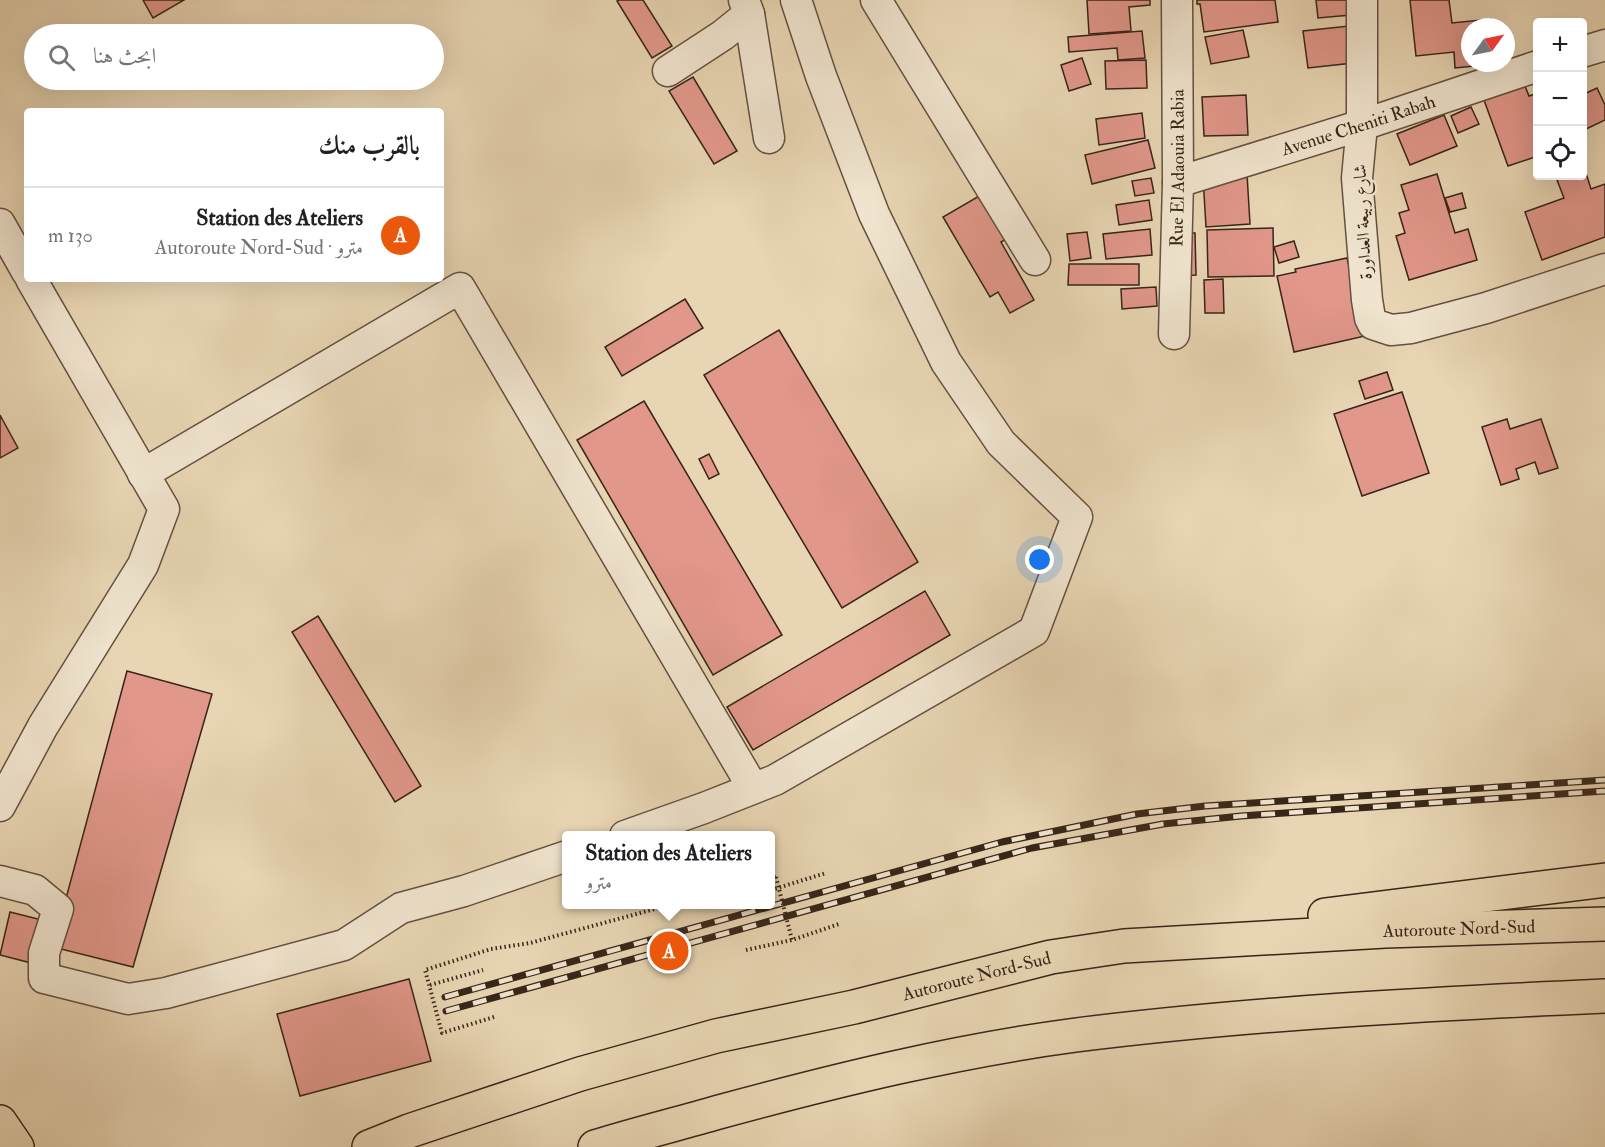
<!DOCTYPE html>
<html lang="ar">
<head>
<meta charset="utf-8">
<style>
  :root { --surface:#fff; --page:#f6f6f6; --text:#202124; --muted:#757577; --line:#e0e0e0; --accent:#ea580c }
  body { margin:0; font-family:"IM FELL Double Pica",Amiri,serif; background:var(--page); color:var(--text); direction:rtl }
  .controls { position:absolute; right:18px; top:18px; display:grid; overflow:hidden; border-radius:6px; box-shadow:0 6px 24px #0002 }
  .controls button { width:54px; height:54px; display:grid; place-items:center; padding:0; border:0; border-bottom:2px solid var(--line); background:var(--surface); color:var(--text); font:30px sans-serif }
  .compass { position:absolute; left:1461px; top:18px; width:54px; height:54px; border-radius:50%; background:var(--surface); box-shadow:0 6px 24px #0002; rotate:57deg }
  .you { position:absolute; left:1040px; top:560px; width:21px; height:21px; margin:-15px; border:4px solid #fff; border-radius:50%; background:#1a73e8; box-shadow:0 0 0 9px #1a73e833 }
  .badge { display:grid; place-items:center; width:39px; height:39px; border-radius:50%; background:var(--accent); color:#fff; font-size:20px; font-weight:700 }
  .pin { position:absolute; translate:-50% -50%; border:3px solid #fff; box-shadow:0 2px 6px #0006 }
  .popup { position:absolute; left:562px; top:831px; width:213px; height:78px; box-sizing:border-box; display:grid; place-content:center; border-radius:6px; background:var(--surface); filter:drop-shadow(0 2px 4px #0005); font-size:20px; white-space:nowrap; color:var(--muted) }
  .popup b { font-size:22px; color:var(--text) }
  .popup::after { content:''; position:absolute; left:50%; top:100%; margin-left:-12px; border:12px solid transparent; border-top-color:var(--surface) }
  .list { margin:0; padding:0; list-style:none }
  h2 { display:flex; justify-content:space-between; align-items:center; height:78px; margin:0; padding:0 24px; font-size:26px }
  h2 small { font-size:20px; font-weight:400; color:var(--muted) }
  .list li { display:grid; grid-template-columns:39px 1fr auto; gap:18px; align-items:center; box-sizing:border-box; height:96px; padding:0 24px; border-top:2px solid var(--line) }
  .list b { display:block; font-size:22px; white-space:nowrap }
  .list p { margin:0; font-size:20px; white-space:nowrap; color:var(--muted) }
  .list em { font-size:20px; font-style:normal; color:var(--muted) }
  .icon { flex:none; width:33px; height:33px; fill:none; stroke:currentColor; stroke-width:2; stroke-linecap:round; stroke-linejoin:round }
  .map { position:relative; flex:none; width:1605px; height:1147px; overflow:hidden; direction:ltr }
  .search { position:absolute; background:var(--surface); box-shadow:0 6px 24px #0002; left:24px; top:24px; width:420px; height:66px; display:flex; align-items:center; gap:15px; box-sizing:border-box; padding:0 21px; border-radius:33px; color:var(--muted); font-size:22px }
  .panel { position:absolute; background:var(--surface); box-shadow:0 6px 24px #0002; left:24px; top:108px; width:420px; height:174px; border-radius:6px; direction:rtl }
  .map>svg:first-child { display:block }
</style>
</head>
<body>
<div class="map">
<svg width="1605" height="1147" viewBox="0 0 1605 1147">
  <rect width="100%" height="100%" fill="#e8d5b3"/>
  <filter id="stains"><feTurbulence type="fractalNoise" baseFrequency=".00333" numOctaves="4"/><feColorMatrix values="0 0 0 0 .2 0 0 0 0 .09 0 0 0 0 .02 0 0 0 .5 -.17"/></filter>
  <radialGradient id="worn" r=".72"><stop offset=".6" stop-color="#630" stop-opacity="0"/><stop offset="1" stop-color="#630" stop-opacity=".3"/></radialGradient>
  <g fill="#e1978a" stroke="#382519" stroke-width="1.5">
    <path d="M143 0H184L153 18Z"/>
    <path d="M619 0H643L672 46 652 58 617 1Z"/>
    <path d="M1087 0H1150V5L1129 7 1131 31 1089 34Z"/>
    <path d="M1197 0H1275L1278 22 1204 32 1200 4H1197Z"/>
    <path d="M1316 0H1350L1351 15 1318 18Z"/>
    <path d="M1410 0H1449L1452 23 1491 19 1492 27H1470V63L1495 64 1455 68 1454 52 1416 56Z"/>
    <path d="M1349 26 1353 63 1308 68 1303 31Z"/>
    <path d="M1243 30 1249 57 1211 64 1205 37Z"/>
    <path d="M1142 31 1145 58 1118 60 1117 48 1069 52 1068 37Z"/>
    <path d="M1082 58 1091 84 1069 91 1061 65Z"/>
    <path d="M1146 60 1147 88 1106 89 1105 61Z"/>
    <path d="M693 77 737 151 714 164 669 91Z"/>
    <path d="M1525 86 1529 96 1538 93V156L1508 166 1484 100Z"/>
    <path d="M1597 88 1605 105V120L1582 131V95Z"/>
    <path d="M1246 95 1248 135 1204 136 1202 97Z"/>
    <path d="M1471 107 1479 124 1458 133 1451 116Z"/>
    <path d="M1142 113 1145 138 1099 145 1096 119Z"/>
    <path d="M1444 115 1457 146 1410 165 1397 134Z"/>
    <path d="M1148 140 1155 168 1092 184 1085 155Z"/>
    <path d="M1585 170 1591 189 1605 184V237L1542 260 1525 212 1564 198 1557 180 1569 176H1582V171Z"/>
    <path d="M1247 174 1250 224 1206 227 1203 177Z"/>
    <path d="M1437 174 1455 233 1468 229 1477 260 1409 280 1396 236 1405 233 1399 213 1409 210 1401 185Z"/>
    <path d="M1151 178 1154 193 1135 196 1132 181Z"/>
    <path d="M986 192 1011 236 1001 242 1034 300 1010 313 998 292 990 297 943 217Z"/>
    <path d="M1462 193 1466 208 1450 212 1445 198Z"/>
    <path d="M1149 200 1152 220 1119 225 1116 205Z"/>
    <path d="M1273 228 1274 276 1208 277 1207 230Z"/>
    <path d="M1150 229 1152 255 1106 259 1103 234Z"/>
    <path d="M1087 232 1091 258 1070 261 1067 234Z"/>
    <path d="M1173 233H1195L1196 275 1173 276Z"/>
    <path d="M1294 241 1299 257 1279 263 1274 247Z"/>
    <path d="M1347 258 1365 336 1294 352 1277 276 1296 272 1295 269Z"/>
    <path d="M1069 264H1139V285H1068Z"/>
    <path d="M1223 279 1224 313H1205L1204 280Z"/>
    <path d="M1156 287 1157 306 1122 309 1121 289Z"/>
    <path d="M685 299 703 328 622 376 605 347Z"/>
    <path d="M779 330 918 562 842 608 704 375Z"/>
    <path d="M1387 372 1393 390 1365 399 1359 381Z"/>
    <path d="M1402 392 1429 473 1362 496 1334 414Z"/>
    <path d="M644 401 782 635 713 675 577 440Z"/>
    <path d="M0 415 18 448 0 458Z"/>
    <path d="M1507 419 1510 429 1541 419 1558 468 1539 474 1535 462 1516 469 1519 479 1501 485 1482 427Z"/>
    <path d="M709 454 719 474 709 479 699 459Z"/>
    <path d="M925 591 950 635 753 750 727 707Z"/>
    <path d="M318 616 421 786 395 802 292 632Z"/>
    <path d="M127 671 212 694 133 967 53 947Z"/>
    <path d="M10 912 54 923 43 966 0 955Z"/>
    <path d="M409 979 431 1061 300 1096 277 1014Z"/>
  </g>
  <g fill="none" stroke-linecap="round" stroke-linejoin="round">
    <g stroke="#645140" stroke-width="33">
      <g id="minor">
        <path d="M744 0 749 14 769 138"/>
        <path d="M876 0 1035 260"/>
        <path d="M1362 0V125L1357 178 1367 300 1370 318 1373 324 1391 330 1411 328 1486 308 1605 269"/>
        <path d="M1582 52 1605 45"/>
        <path d="M668 71 723 35 749 14"/>
        <path id="s1" d="M1178 182 1362 125 1538 66"/>
        <path d="M0 224 27 272"/>
        <path id="s2" d="M1174 334 1178 182 1177 0"/>
        <path d="M143 474 460 288 753 788"/>
        <path d="M0 806 43 726 143 565 164 509 31 279"/>
        <path d="M625 836 704 808 775 780 1034 631 1077 517 1001 443 946 362 874 214 821 76 796 0"/>
        <path d="M0 881 35 890 58 909 44 953V978L128 999 166 993 344 945 401 908 464 891 567 856"/>
      </g>
    </g>
    <g stroke="#382519" stroke-width="36">
      <path id="major" d="M0 1122 17 1147"/>
    </g>
    <g stroke="#382519" stroke-width="36">
      <g id="highway">
        <path d="M1325 915 1605 880"/>
        <path id="s3" d="M369 1147 409 1131 580 1074 716 1036 854 1007 1051 957 1124 946 1385 931 1605 924"/>
        <path d="M595 1147C636 1134 678 1124 719 1112 837 1080 955 1051 1076 1035 1252 1013 1428 1004 1605 996"/>
      </g>
    </g>
    <g stroke="#382519" stroke-width="4" stroke-dasharray="1.5 3" stroke-linecap="butt">
      <path d="M771 878 776 877"/>
      <path d="M771 890 826 873"/>
      <path d="M746 950 792 940 839 924"/>
      <path d="M430 985 483 970"/>
      <path d="M494 1017 442 1033 425 970 491 949 530 943 673 904"/>
    </g>
    <use href="#minor" stroke="#f0e4ce" stroke-width="30"/>
    <use href="#major" stroke="#e8d5b3" stroke-width="33"/>
    <use href="#highway" stroke="#e8d5b3" stroke-width="33"/>
    <g stroke="#382519" stroke-width="7">
      <g id="rail">
        <path d="M445 997 1002 842 1137 814 1205 806 1605 780"/>
        <path d="M446 1011 1032 848 1163 824 1241 816 1605 791"/>
      </g>
    </g>
    <use href="#rail" stroke="#f0e4ce" stroke-width="4.5" stroke-dasharray="14" stroke-linecap="butt"/>
    <path stroke="#382519" stroke-width="4" stroke-dasharray="1.5 3" stroke-linecap="butt" d="M776 877 792 940"/>
  </g>
  <g text-anchor="middle" dominant-baseline="central" stroke-width="5" stroke-linejoin="round" paint-order="stroke">
    <g font-size="18" fill="#382519" stroke="#f0e4ce">
      <text stroke="none"><textPath href="#s1" startOffset="189">Avenue Cheniti Rabah</textPath></text>
      <text stroke="none"><textPath href="#s2" startOffset="166">Rue El Adaouia Rabia</textPath></text>
      <text transform="translate(1363 222) rotate(-93)">شارع ربيعة العداورة</text>
      <text stroke="none"><textPath href="#s3" startOffset="1118">Autoroute Nord-Sud</textPath></text>
      <text stroke="none"><textPath href="#s3" startOffset="632">Autoroute Nord-Sud</textPath></text>
    </g>
  </g>
  <rect width="100%" height="100%" filter="url(#stains)"/>
  <rect width="100%" height="100%" fill="url(#worn)"/>
</svg>
<div class="controls">
<button>+</button>
<button>−</button>
<button><svg class="icon" aria-label="locate" viewBox="0 0 24 24"><circle cx="12" cy="12" r="6"/><path d="M12 2v4M12 18v4M2 12h4M18 12h4"/></svg></button>
</div>
<svg class="compass" viewBox="-18 -18 36 36"><path d="M0-13l5 13h-10z" fill="#e53935"/><path d="M0 13l5-13h-10z" fill="#757577"/></svg>
<div class="you"></div>
<div class="pin badge" style="left:669px;top:951px">A</div>
<div class="popup"><b>Station des Ateliers</b>مترو</div>
<div class="search"><svg class="icon" aria-label="search" viewBox="0 0 24 24"><circle cx="10" cy="10" r="6"/><path d="M15 15l6 6"/></svg>ابحث هنا</div>
<section class="panel">
<h2>بالقرب منك<small></small></h2>
<ul class="list">
<li><span class="badge">A</span><div><b>Station des Ateliers</b><p>مترو · Autoroute Nord-Sud</p></div><em>130 m</em></li>
</ul>
</section>
</div>
</body>
</html>
